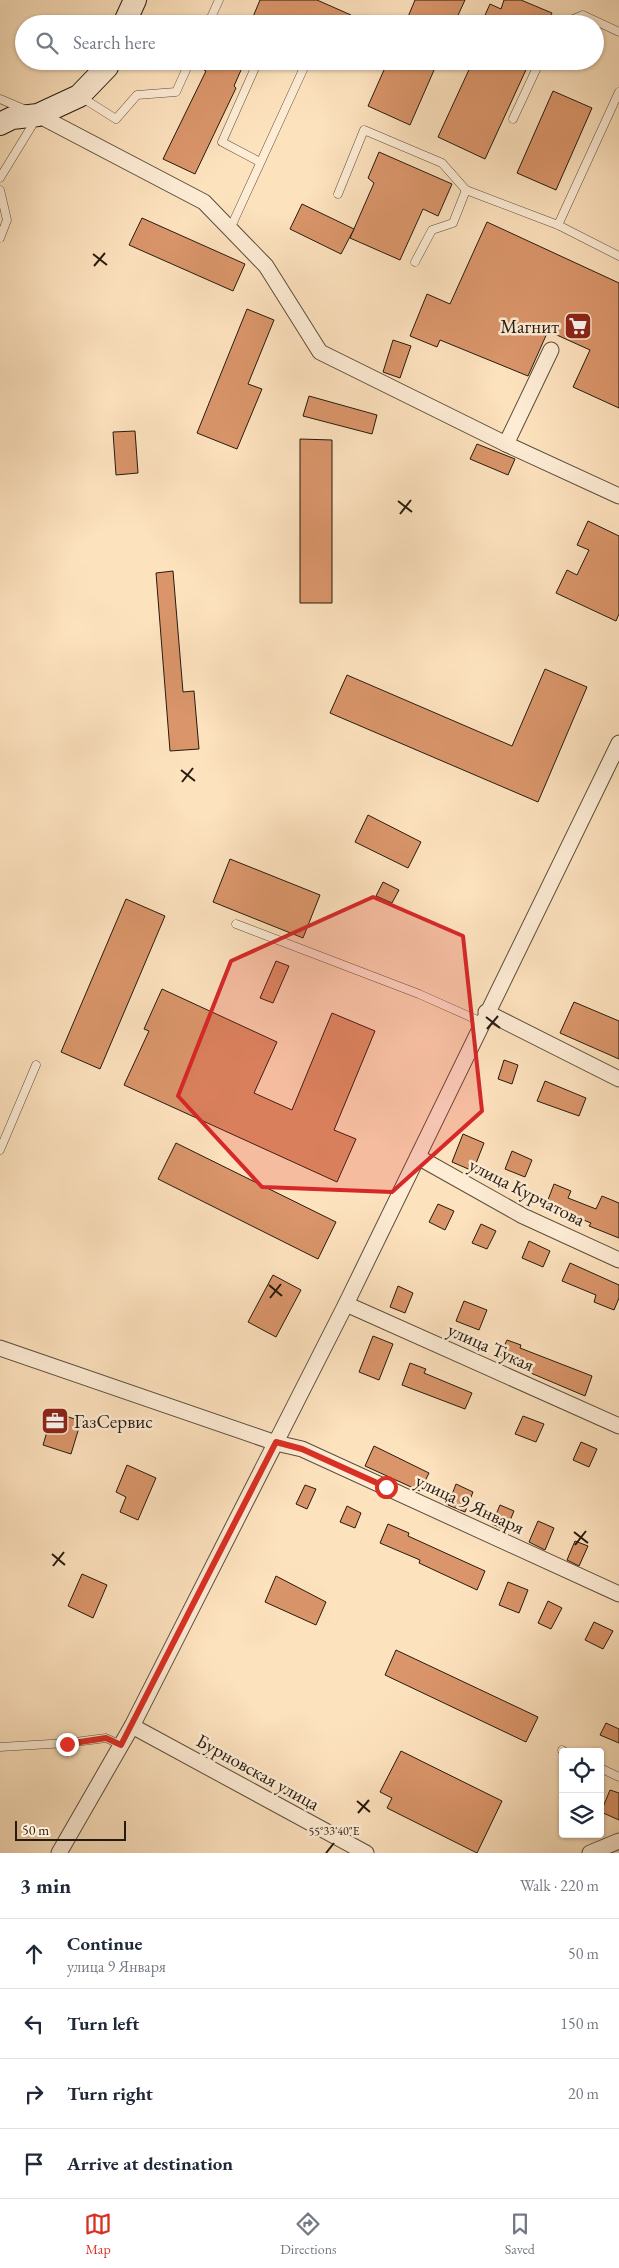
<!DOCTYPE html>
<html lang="en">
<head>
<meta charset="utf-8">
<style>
  :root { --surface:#fff; --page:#f6f6f7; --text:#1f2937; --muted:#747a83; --line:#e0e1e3; --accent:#d93025 }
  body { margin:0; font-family:"EB Garamond",serif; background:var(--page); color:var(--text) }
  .controls { position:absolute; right:15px; bottom:15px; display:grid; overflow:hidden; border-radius:5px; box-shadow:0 1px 4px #0004 }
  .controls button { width:45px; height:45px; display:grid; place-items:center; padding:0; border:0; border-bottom:1px solid var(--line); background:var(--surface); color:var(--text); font:25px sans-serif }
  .scale { position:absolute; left:15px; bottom:12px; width:111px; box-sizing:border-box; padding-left:5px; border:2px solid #251b0e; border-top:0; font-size:14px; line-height:18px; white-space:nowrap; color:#251b0e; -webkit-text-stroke:4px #feecd5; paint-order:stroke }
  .stop { position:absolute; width:15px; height:15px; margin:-11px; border:4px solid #d93025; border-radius:50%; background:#fff }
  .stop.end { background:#d93025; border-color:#fff; box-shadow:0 1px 5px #0008 }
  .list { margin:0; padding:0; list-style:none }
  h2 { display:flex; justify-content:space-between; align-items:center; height:65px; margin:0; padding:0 20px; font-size:21px }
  h2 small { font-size:16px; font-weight:400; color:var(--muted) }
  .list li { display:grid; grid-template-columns:32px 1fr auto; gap:15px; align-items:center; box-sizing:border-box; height:70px; padding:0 20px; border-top:1px solid var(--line) }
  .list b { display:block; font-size:19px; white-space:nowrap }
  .list p { margin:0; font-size:16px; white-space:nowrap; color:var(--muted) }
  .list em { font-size:16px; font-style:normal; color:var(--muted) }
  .icon { flex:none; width:28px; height:28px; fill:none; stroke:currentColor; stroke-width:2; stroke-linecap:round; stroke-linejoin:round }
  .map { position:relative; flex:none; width:619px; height:1853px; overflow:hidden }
  .search { position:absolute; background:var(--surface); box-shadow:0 1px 4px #0004; left:15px; right:15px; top:15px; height:55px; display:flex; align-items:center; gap:12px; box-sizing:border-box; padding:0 18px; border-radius:28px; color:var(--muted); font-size:19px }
  .sheet { height:345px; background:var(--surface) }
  nav { display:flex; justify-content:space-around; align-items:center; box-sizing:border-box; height:70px; border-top:1px solid var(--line); background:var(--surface); font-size:14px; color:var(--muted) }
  nav a { display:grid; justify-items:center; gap:2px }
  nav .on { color:var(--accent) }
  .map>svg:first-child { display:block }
</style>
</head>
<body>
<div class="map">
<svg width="619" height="1853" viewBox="0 0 619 1853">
  <rect width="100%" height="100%" fill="#fde2be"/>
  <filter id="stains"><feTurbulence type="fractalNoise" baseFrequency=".004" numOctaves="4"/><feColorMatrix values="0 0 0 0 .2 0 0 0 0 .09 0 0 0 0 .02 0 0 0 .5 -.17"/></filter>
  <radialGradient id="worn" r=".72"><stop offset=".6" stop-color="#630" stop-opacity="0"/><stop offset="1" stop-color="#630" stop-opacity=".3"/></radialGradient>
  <g fill="#da956a" stroke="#251b0e">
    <path d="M260 0H317L351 15 347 24H250Z"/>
    <path d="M415 0H465L454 24H405Z"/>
    <path d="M504 0H521L552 13 547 24H481L490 4 501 9Z"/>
    <path d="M208 61H245L234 86 236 88 195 174 163 159 206 71 204 70Z"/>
    <path d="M388 61H438L410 125 368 106Z"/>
    <path d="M473 61H530L485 159 438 137Z"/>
    <path d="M553 91 592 108 556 190 517 173Z"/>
    <path d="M379 152 452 184 438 216 423 209 400 260 350 238 374 183 368 178Z"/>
    <path d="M302 204 354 229 341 254 290 229Z"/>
    <path d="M142 218 245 264 233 291 129 245Z"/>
    <path d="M487 222 619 283V408L573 387 590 350 548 331 528 376 440 340 437 347 410 336 427 294 450 304Z"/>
    <path d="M247 309 274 320 248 384 262 389 237 449 197 433Z"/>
    <path d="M393 340 411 346 400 378 383 372Z"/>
    <path d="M309 396 377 415 372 434 303 416Z"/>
    <path d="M135 431 138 473 116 475 113 432Z"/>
    <path d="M300 439 332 440V603H300Z"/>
    <path d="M477 444 515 459 508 475 470 459Z"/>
    <path d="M588 521 619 536V614L616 621 556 593 567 570 577 575 589 550 577 545Z"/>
    <path d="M173 571 183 692 194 691 199 749 170 751 156 573Z"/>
    <path d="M545 669 587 687 538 802 330 713 347 675 512 746Z"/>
    <path d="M368 815 421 842 408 868 355 842Z"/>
    <path d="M230 859 320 895 303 938 213 902Z"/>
    <path d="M383 882 399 890 392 903 376 896Z"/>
    <path d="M126 899 165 916 100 1069 61 1052Z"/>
    <path d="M276 961 289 966 273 1003 260 998Z"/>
    <path d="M162 989 277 1042 254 1093 292 1110 332 1013 375 1031 334 1130 356 1139 337 1182 124 1085 149 1031 144 1029Z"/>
    <path d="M574 1002 619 1021V1059L560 1033Z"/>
    <path d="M504 1060 518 1065 512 1084 498 1079Z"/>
    <path d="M545 1081 586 1098 579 1116 537 1101Z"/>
    <path d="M463 1134 484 1143 473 1171 452 1162Z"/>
    <path d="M176 1143 336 1222 318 1259 158 1179Z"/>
    <path d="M512 1151 532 1160 525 1177 505 1169Z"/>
    <path d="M554 1184 571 1191 568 1198 596 1209 602 1196 619 1203V1238L589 1226 591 1223 546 1205Z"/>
    <path d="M438 1204 454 1211 445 1230 429 1222Z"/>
    <path d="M481 1224 496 1231 487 1249 472 1243Z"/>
    <path d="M529 1241 550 1251 543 1267 522 1258Z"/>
    <path d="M570 1263 619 1285V1298L614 1310 594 1302 596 1295 562 1281Z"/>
    <path d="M273 1275 301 1290 276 1337 248 1322Z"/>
    <path d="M398 1286 413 1293 405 1313 390 1307Z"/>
    <path d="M464 1301 487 1310 479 1330 456 1321Z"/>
    <path d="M373 1336 393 1344 379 1380 359 1372Z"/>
    <path d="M507 1340 521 1345 520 1348 592 1376 585 1396 526 1371 528 1367 500 1355Z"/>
    <path d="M410 1363 426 1369 424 1373 472 1393 465 1409 402 1385Z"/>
    <path d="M53 1412 81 1421 71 1454 43 1445Z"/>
    <path d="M523 1416 544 1424 536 1442 515 1434Z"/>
    <path d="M581 1442 597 1449 589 1467 573 1460Z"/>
    <path d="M374 1446 429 1473 420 1491 365 1466Z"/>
    <path d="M127 1465 156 1478 138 1520 120 1512 126 1497 116 1492Z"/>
    <path d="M456 1484 473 1492 465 1512 448 1505Z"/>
    <path d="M305 1485 316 1489 307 1509 296 1504Z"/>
    <path d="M500 1505 514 1511 506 1530 492 1524Z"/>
    <path d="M347 1506 361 1513 355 1528 340 1522Z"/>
    <path d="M538 1521 554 1528 545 1550 529 1542Z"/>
    <path d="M388 1524 409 1533 408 1536 485 1571 477 1590 419 1563 420 1560 380 1543Z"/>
    <path d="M575 1541 588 1546 579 1566 567 1560Z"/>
    <path d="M82 1574 107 1585 93 1618 68 1606Z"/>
    <path d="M276 1576 326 1602 316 1625 265 1602Z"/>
    <path d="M508 1582 528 1590 519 1613 499 1605Z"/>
    <path d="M548 1601 562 1608 551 1629 538 1623Z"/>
    <path d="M594 1622 613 1631 603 1649 585 1640Z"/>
    <path d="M396 1650 538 1717 526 1742 385 1675Z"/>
    <path d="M606 1723 619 1729V1743L600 1735Z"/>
    <path d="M401 1751 502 1801 477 1853 387 1808 392 1798 380 1792Z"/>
    <path d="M610 1790 619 1793V1820L601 1812Z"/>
  </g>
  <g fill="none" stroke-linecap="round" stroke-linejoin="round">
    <g stroke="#5b4d3a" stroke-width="9">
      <g id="lane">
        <path d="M208 24 219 0"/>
        <path d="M562 24 583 15 619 32"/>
        <path d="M258 61 222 142 260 162"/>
        <path d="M81 97 116 119 137 95 176 92 190 61"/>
        <path d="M0 99 26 110"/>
        <path d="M513 119 540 61"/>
        <path d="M0 178 36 119"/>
        <path d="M0 190 7 220 0 238"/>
        <path d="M338 194 364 130 442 163 466 190"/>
        <path d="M558 225 619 92"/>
        <path d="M230 229 307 61"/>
        <path d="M415 262 432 230 453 223 466 190 558 225 619 256"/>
        <path d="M236 924 419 994 482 1022"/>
        <path d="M0 1150 36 1065"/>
        <path d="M0 1747 67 1743 106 1738 121 1745"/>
        <path d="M562 1750 565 1752"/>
        <path d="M600 1768 619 1777"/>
      </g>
    </g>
    <g stroke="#5b4d3a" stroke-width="17">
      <g id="street">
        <path d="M38 115 204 202 266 266 320 352 506 444"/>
        <path d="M551 350 506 444 619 496"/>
        <path d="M486 1012 619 1079"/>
        <path d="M418 1157 523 1216 619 1260"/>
        <path d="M346 1304 619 1426"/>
        <path d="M0 1348 276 1443 302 1449 619 1594"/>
        <path d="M132 1726 366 1853"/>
        <path d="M59 1853 132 1726 346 1304 619 743"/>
        <path d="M590 1853 619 1841"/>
      </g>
    </g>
    <g stroke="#251b0e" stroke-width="24">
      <g id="secondary">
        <path d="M124 24 135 0"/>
        <path d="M0 124 12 118 38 115 79 96 107 67 109 61"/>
      </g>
    </g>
    <use href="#lane" stroke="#feecd5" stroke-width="8"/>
    <use href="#street" stroke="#feecd5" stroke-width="15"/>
    <use href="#secondary" stroke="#feecd5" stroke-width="22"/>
  </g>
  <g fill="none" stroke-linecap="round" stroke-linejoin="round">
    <path stroke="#d93025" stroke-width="6" d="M67 1744 106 1738 121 1745 276 1442 302 1449 386 1487"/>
  </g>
  <path fill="#d62828" fill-opacity="0.2" stroke="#d62828" stroke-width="4" stroke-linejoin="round" d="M373 897 463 936 482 1111 392 1192 262 1187 178 1096 231 961Z"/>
  <path fill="none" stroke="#251b0e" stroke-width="2" d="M93 254 107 265M94 266 105 253M398 501 412 512M400 514 411 500M181 770 195 781M182 782 193 768M486 1017 500 1028M487 1029 498 1016M269 1285 282 1296M270 1298 281 1284M574 1532 588 1543M575 1545 586 1531M52 1554 65 1565M53 1566 64 1552M357 1801 370 1812M358 1813 369 1800M326 1853 334 1843"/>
  <defs>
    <g id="supermarket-square" transform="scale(1.4375)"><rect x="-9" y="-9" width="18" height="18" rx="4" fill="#8f2418" stroke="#feecd5"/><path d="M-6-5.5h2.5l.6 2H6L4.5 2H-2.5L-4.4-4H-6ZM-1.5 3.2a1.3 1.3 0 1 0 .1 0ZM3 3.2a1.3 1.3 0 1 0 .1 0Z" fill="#fff"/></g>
    <g id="office-square" transform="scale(1.4375)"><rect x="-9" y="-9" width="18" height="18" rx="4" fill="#8f2418" stroke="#feecd5"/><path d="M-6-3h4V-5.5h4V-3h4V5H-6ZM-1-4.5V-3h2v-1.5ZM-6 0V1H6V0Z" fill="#fff"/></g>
  </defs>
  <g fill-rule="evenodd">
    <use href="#supermarket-square" x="578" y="326"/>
    <use href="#office-square" x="55" y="1421"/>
  </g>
  <g text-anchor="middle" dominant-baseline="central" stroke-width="5" stroke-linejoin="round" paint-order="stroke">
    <g font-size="19" fill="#251b0e" stroke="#feecd5" text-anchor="end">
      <text x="559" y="326">Магнит</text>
      <text x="74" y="1421" text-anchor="start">ГазСервис</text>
    </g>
    <g font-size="19" fill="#251b0e" stroke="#feecd5">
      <text transform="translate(527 1192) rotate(27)">улица Курчатова</text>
      <text transform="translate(491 1347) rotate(24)">улица Тукая</text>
      <text transform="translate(470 1504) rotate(25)">улица 9 Января</text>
      <text transform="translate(258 1772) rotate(29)">Бурновская улица</text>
    </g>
  </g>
  <g font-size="12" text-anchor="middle" fill="#251b0e" stroke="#feecd5" stroke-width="5" stroke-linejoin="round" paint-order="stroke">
    <text x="334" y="1835">55°33'40"E</text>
  </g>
  <rect width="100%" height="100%" filter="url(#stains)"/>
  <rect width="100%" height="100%" fill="url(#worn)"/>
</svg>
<div class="controls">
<button><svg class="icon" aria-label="locate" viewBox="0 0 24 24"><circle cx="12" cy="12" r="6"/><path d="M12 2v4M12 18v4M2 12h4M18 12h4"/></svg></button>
<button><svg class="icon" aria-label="layers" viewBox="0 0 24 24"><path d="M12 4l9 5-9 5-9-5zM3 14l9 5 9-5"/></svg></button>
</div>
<div class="scale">50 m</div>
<div class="stop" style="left:386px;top:1487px"></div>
<div class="stop end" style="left:67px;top:1744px"></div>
<div class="search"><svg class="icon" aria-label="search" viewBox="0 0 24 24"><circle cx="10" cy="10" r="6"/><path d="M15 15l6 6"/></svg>Search here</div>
</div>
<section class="sheet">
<h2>3 min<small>Walk · 220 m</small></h2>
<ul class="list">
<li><svg class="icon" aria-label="ahead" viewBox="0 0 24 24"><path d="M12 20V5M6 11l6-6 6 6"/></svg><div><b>Continue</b><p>улица 9 Января</p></div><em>50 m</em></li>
<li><svg class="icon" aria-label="left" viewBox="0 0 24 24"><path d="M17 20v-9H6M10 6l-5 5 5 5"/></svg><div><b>Turn left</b></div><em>150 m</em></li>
<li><svg class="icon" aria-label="right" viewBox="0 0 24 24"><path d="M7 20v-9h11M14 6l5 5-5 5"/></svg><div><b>Turn right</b></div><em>20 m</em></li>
<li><svg class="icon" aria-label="arrive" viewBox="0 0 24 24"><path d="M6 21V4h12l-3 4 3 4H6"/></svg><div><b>Arrive at destination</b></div></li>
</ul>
</section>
<nav>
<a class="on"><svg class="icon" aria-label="map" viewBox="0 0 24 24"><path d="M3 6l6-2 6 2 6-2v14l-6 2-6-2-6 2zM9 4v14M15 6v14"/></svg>Map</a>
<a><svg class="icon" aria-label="directions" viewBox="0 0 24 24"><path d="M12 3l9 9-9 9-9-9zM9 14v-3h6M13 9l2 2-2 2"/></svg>Directions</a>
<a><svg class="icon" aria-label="saved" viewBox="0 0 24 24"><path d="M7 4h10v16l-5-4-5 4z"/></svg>Saved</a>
</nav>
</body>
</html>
